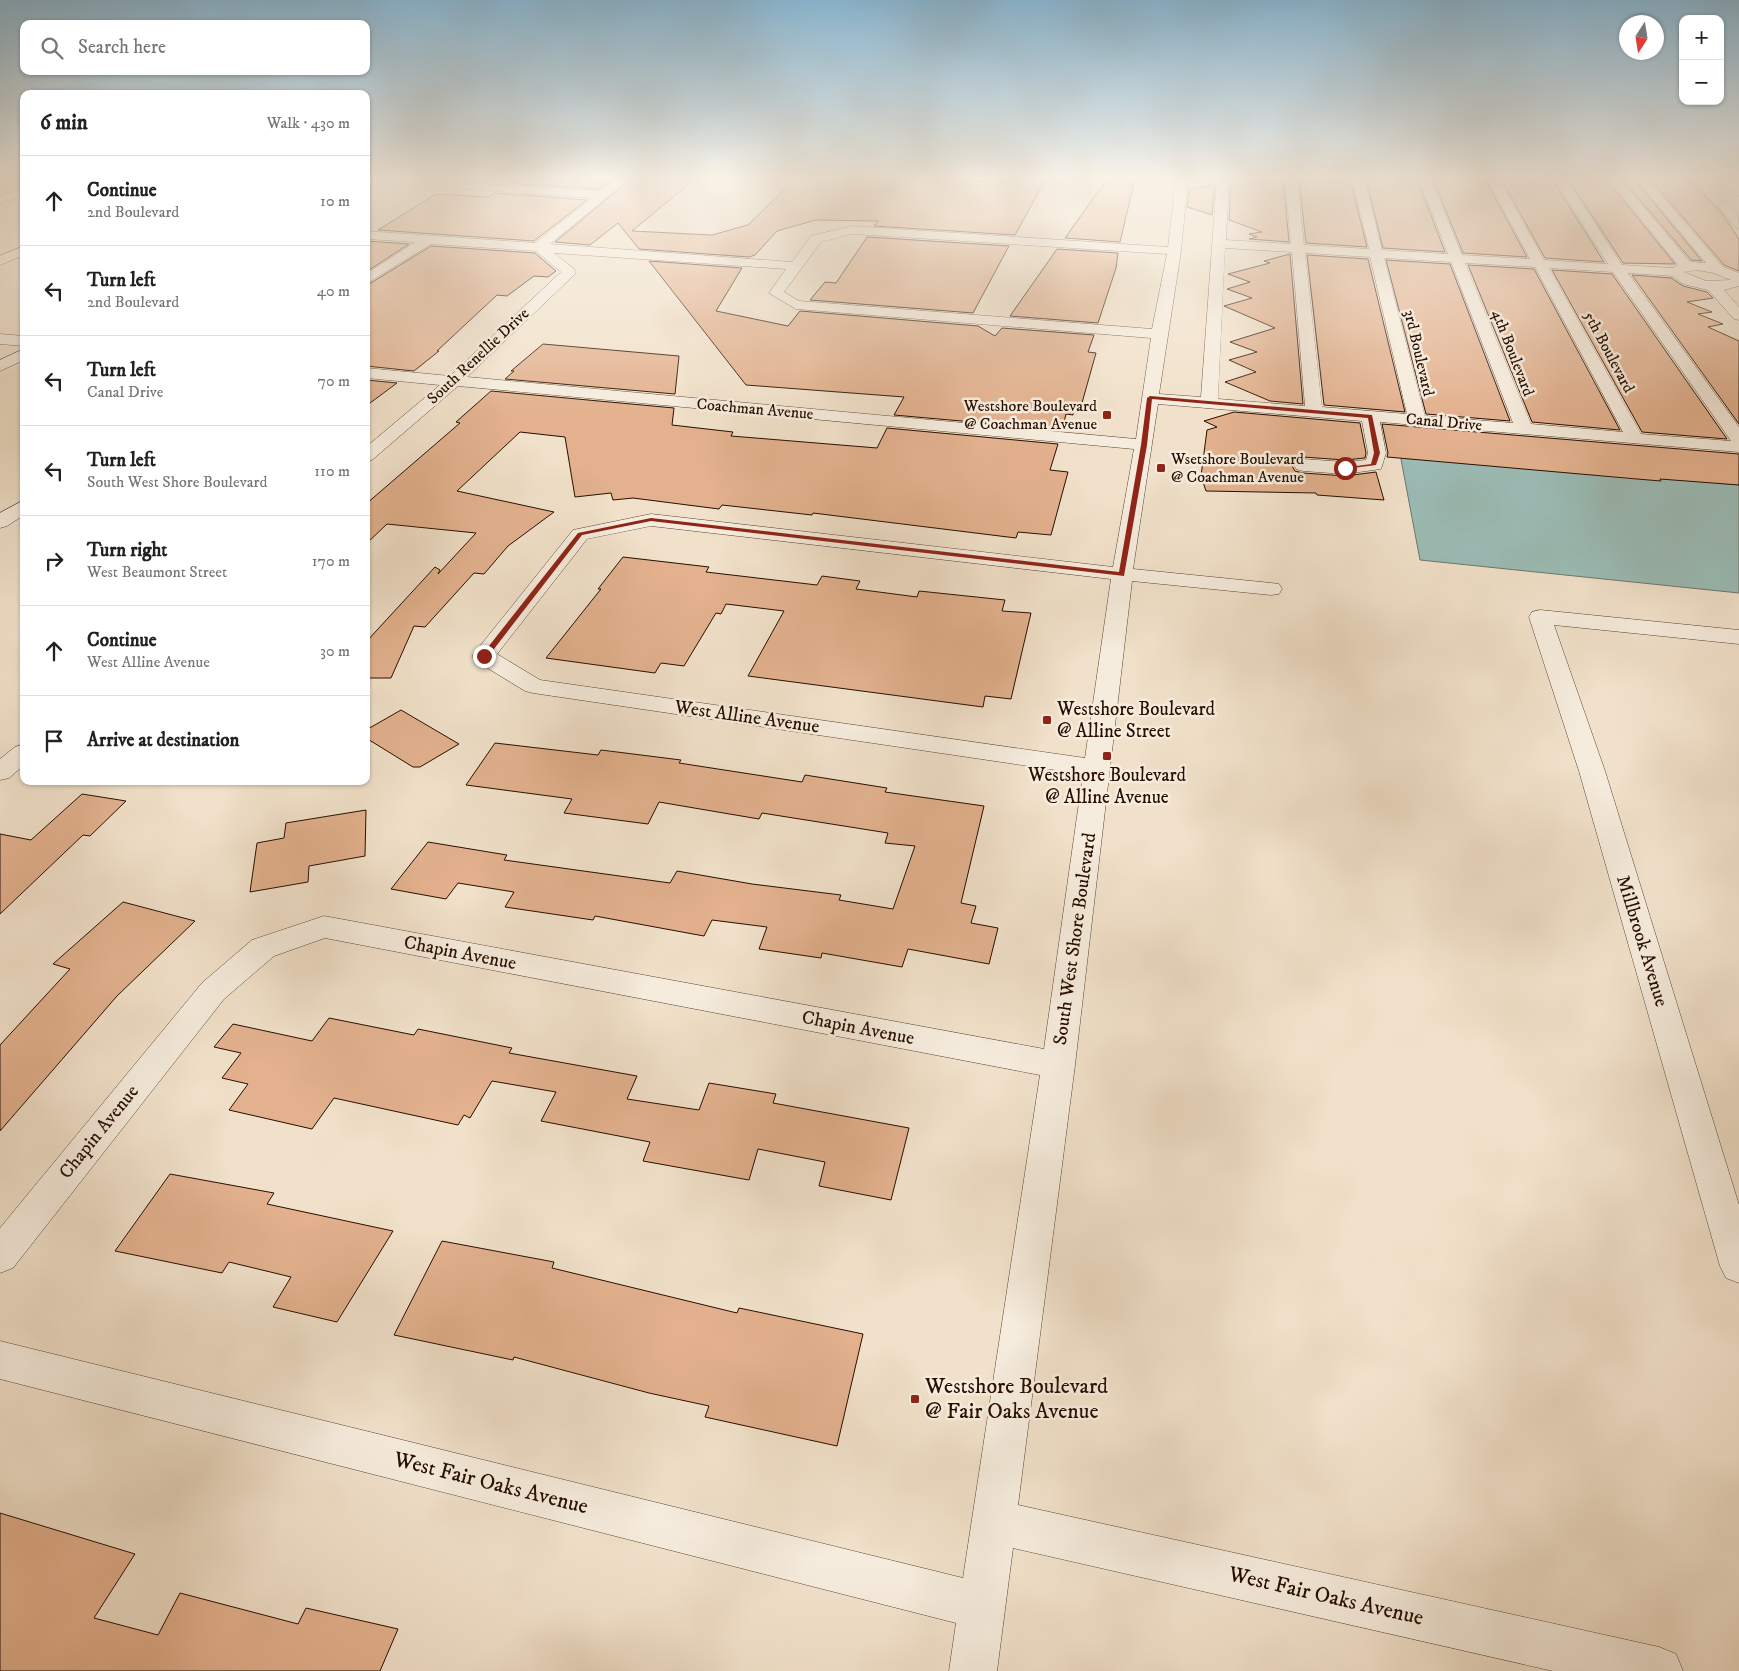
<!DOCTYPE html>
<html lang="en">
<head>
<meta charset="utf-8">
<style>
  :root { --surface:#fff; --page:#f6f6f6; --text:#222; --muted:#767676; --line:#e0e0e0 }
  body { margin:0; font-family:"IM FELL DW Pica",serif; background:var(--page); color:var(--text) }
  .controls { position:absolute; right:15px; top:15px; display:grid; overflow:hidden; border-radius:10px; box-shadow:0 1px 4px #0004 }
  .controls button { width:45px; height:45px; display:grid; place-items:center; padding:0; border:0; border-bottom:1px solid var(--line); background:var(--surface); color:var(--text); font:25px sans-serif }
  .compass { position:absolute; left:1619px; top:15px; width:45px; height:45px; border-radius:50%; background:var(--surface); box-shadow:0 1px 4px #0004; rotate:192deg }
  .stop { position:absolute; width:15px; height:15px; margin:-11px; border:4px solid #8f2418; border-radius:50%; background:#fff }
  .stop.end { background:#8f2418; border-color:#fff; box-shadow:0 1px 5px #0008 }
  .list { margin:0; padding:0; list-style:none }
  h2 { display:flex; justify-content:space-between; align-items:center; height:65px; margin:0; padding:0 20px; font-size:21px }
  h2 small { font-size:16px; font-weight:400; color:var(--muted) }
  .list li { display:grid; grid-template-columns:32px 1fr auto; gap:15px; align-items:center; box-sizing:border-box; height:90px; padding:0 20px; border-top:1px solid var(--line) }
  .list b { display:block; font-size:19px; white-space:nowrap }
  .list p { margin:0; font-size:16px; white-space:nowrap; color:var(--muted) }
  .list em { font-size:16px; font-style:normal; color:var(--muted) }
  .icon { flex:none; width:28px; height:28px; fill:none; stroke:currentColor; stroke-width:2; stroke-linecap:round; stroke-linejoin:round }
  .map { position:relative; flex:none; width:1739px; height:1671px; overflow:hidden }
  .search { position:absolute; background:var(--surface); box-shadow:0 1px 4px #0004; left:20px; top:20px; width:350px; height:55px; display:flex; align-items:center; gap:12px; box-sizing:border-box; padding:0 18px; border-radius:10px; color:var(--muted); font-size:19px }
  .panel { position:absolute; background:var(--surface); box-shadow:0 1px 4px #0004; left:20px; top:90px; width:350px; height:695px; border-radius:10px }
  .map>svg:first-child { display:block }
</style>
</head>
<body>
<div class="map">
<svg width="1739" height="1671" viewBox="0 0 1739 1671">
  <rect width="100%" height="100%" fill="#f1e1ca"/>
  <filter id="stains"><feTurbulence type="fractalNoise" baseFrequency=".004" numOctaves="4"/><feColorMatrix values="0 0 0 0 .2 0 0 0 0 .09 0 0 0 0 .02 0 0 0 .5 -.17"/></filter>
  <radialGradient id="worn" r=".72"><stop offset=".6" stop-color="#630" stop-opacity="0"/><stop offset="1" stop-color="#630" stop-opacity=".3"/></radialGradient>
  <path fill="#9bbdb7" stroke="#6d776e" d="M1400 454 1739 485V593L1420 560Z"/>
  <g fill="#e3b18e" stroke="#270e00">
    <path d="M516 179H613L599 189 509 183Z"/>
    <path d="M631 179H695L632 231 712 235 748 225 795 179H936L1006 183 1009 179H1046L1015 235 874 226 878 221 816 220 777 231 755 255 749 257 639 249 618 223 590 245 555 242Z"/>
    <path d="M1107 179H1135L1120 242 1065 238Z"/>
    <path d="M1241 179H1283L1289 242 1249 239 1257 237 1249 234 1262 232 1229 220 1231 181Z"/>
    <path d="M1299 179H1350L1367 247 1306 243Z"/>
    <path d="M1366 179H1417L1445 252 1383 248Z"/>
    <path d="M1433 179H1485L1527 257 1463 253Z"/>
    <path d="M1501 179H1552L1604 262 1545 258Z"/>
    <path d="M1568 179H1606L1675 264 1623 263Z"/>
    <path d="M1622 179H1634L1702 261 1691 260Z"/>
    <path d="M1650 179H1689L1721 212 1739 239V271L1724 265Z"/>
    <path d="M1215 184 1212 215 1187 207 1189 190Z"/>
    <path d="M495 193 587 200 534 241 378 230 436 194 489 197Z"/>
    <path d="M867 237 1009 246 973 313 810 300 825 282 836 283Z"/>
    <path d="M366 241 409 244 366 272Z"/>
    <path d="M431 246 535 253 556 271 548 277 534 276 507 296 497 295 437 351H439L414 371 366 366V286Z"/>
    <path d="M1057 249 1118 253 1116 268 1098 323 1010 316Z"/>
    <path d="M1290 254 1303 404 1270 401 1225 382 1256 372 1229 360 1257 352 1230 342 1275 328 1224 306 1252 298 1227 289 1250 282 1228 274 1270 263 1264 261Z"/>
    <path d="M1307 255 1368 259 1405 412 1324 405Z"/>
    <path d="M1386 260 1450 264 1510 421 1426 414Z"/>
    <path d="M649 261 742 268 716 311 788 326 800 311 978 326 995 336 1002 328 1094 335 1088 352 1096 353 1080 410 1074 409 1073 415 1066 414 1062 430 894 415 904 397 746 385Z"/>
    <path d="M1468 265 1534 269 1620 430 1532 422Z"/>
    <path d="M1552 270 1612 274 1727 439 1642 432Z"/>
    <path d="M1632 275 1671 278 1683 286 1707 292 1713 298 1687 302 1712 312 1698 314 1723 324 1708 327 1739 341V424Z"/>
    <path d="M543 344 679 356 675 394 505 379 514 371H511Z"/>
    <path d="M366 380 397 383 366 406Z"/>
    <path d="M491 391 674 408 672 425 733 432 731 436 877 448 887 428 1058 444 1050 470 1068 472 1051 535 1018 532 1016 538 813 513 812 515 722 505 719 509 633 498 613 500 611 493 575 497 565 437 520 432 457 491 554 512 508 546 484 574 474 573 425 627 414 626 391 678H366V642L435 567 440 570 438 574 476 533 387 524 366 544V504L460 423 456 422Z"/>
    <path d="M1234 412 1360 423 1366 453 1365 458 1345 460 1303 457 1295 459 1292 466 1295 471 1303 473 1345 476 1376 472 1384 500 1317 495 1316 493 1206 491 1201 476 1207 430 1217 427 1204 421Z"/>
    <path d="M1382 424 1739 454V485L1660 479 1661 481 1637 479 1387 457 1388 453Z"/>
    <path d="M623 557 709 567 706 572 817 585 822 576 860 581 856 589 917 597 919 591 1005 600 1002 611 1031 613 1011 699 985 696 983 707 748 676 784 611 726 604 721 614 716 613 684 666 661 663 655 673 546 658 601 589H598Z"/>
    <path d="M401 710 459 744 420 767H413L366 738V730Z"/>
    <path d="M495 743 598 755 601 750 681 760 679 763 802 782 805 775 887 788 885 792 984 806 961 903 976 906 971 923 998 928 989 964 908 949 902 967 822 953 821 958 759 949 767 927 712 920 704 936 595 916 593 920 505 907 514 892 458 883 446 899 391 889 428 842 507 855 504 860 670 883 677 871 752 884 841 895 839 900 893 909 915 846 885 843 888 833 762 813 759 819 659 802 648 824 564 813 572 799 466 785Z"/>
    <path d="M82 794 126 801 90 836 83 835 0 914V834L31 840Z"/>
    <path d="M366 810 365 856 309 866 308 882 250 892 257 843 284 838 286 823Z"/>
    <path d="M123 902 195 921 117 996 0 1131V1045L70 969 53 964Z"/>
    <path d="M329 1018 414 1035 418 1029 512 1048 509 1053 637 1076 627 1099 699 1110 709 1083 776 1094 773 1103 909 1128 891 1200 819 1186 825 1162 758 1149 749 1180 643 1161 650 1142 541 1121 556 1092 492 1081 470 1118 464 1115 458 1125 334 1098 312 1129 229 1110 248 1084 222 1078 241 1053 214 1047 233 1024 312 1041Z"/>
    <path d="M170 1174 274 1193 267 1204 393 1231 337 1322 273 1307 291 1277 229 1262 222 1273 115 1251Z"/>
    <path d="M442 1241 554 1262 552 1268 737 1313 739 1308 863 1334 837 1446 705 1417 709 1406 649 1393 514 1357 513 1360 394 1335Z"/>
    <path d="M0 1513 135 1554 94 1618 158 1635 180 1593 298 1624 306 1608 398 1629 380 1671H0Z"/>
  </g>
  <g fill="none" stroke-linecap="round" stroke-linejoin="round">
    <g stroke="#5a4332" stroke-width="1">
      <g id="minor">
        <path d="M366 179H414L600 191 616 179H629L550 244 792 262 811 236 852 226 1168 247 1176 179H1188L1181 251 1159 394 1201 397 1217 179H1229L1226 240 1291 244 1285 179H1297L1304 245 1369 249 1352 179H1364L1382 250 1448 254 1419 179H1431L1462 255 1530 259 1487 179H1499L1544 260 1608 264 1554 179H1566L1622 265 1673 268 1678 265 1608 179H1620L1690 262 1706 263 1636 179H1648L1723 267 1739 273V286L1724 290 1739 307V320L1734 319 1708 290 1683 284 1672 276 1628 273 1739 427V452L1380 422 1386 453 1381 469 1345 474 1303 471 1296 469 1294 465 1296 461 1303 459 1345 462 1366 460 1368 453 1362 421 1158 404 1133 569 1271 583 1279 584 1282 589 1279 594 1271 595 1132 581 1075 1065 1018 1505 1659 1647 1676 1654 1683 1671H1553L1013 1548 997 1671H949L956 1623 0 1379V1341L963 1578 1040 1075 325 938 274 956 224 999 13 1268 0 1273V1228L202 983 252 940 324 916 1044 1049 1083 774 533 693 525 691 476 661 472 656 573 530 651 514 1113 567 1134 449 458 386 372 460 366 461V447L440 385 366 378V368L450 376 561 272 536 251 431 244 366 284V274L415 242 366 239V231L535 243 592 198 366 182ZM852 234 1167 254 1152 329 799 301 784 292 821 242ZM1225 248 1292 252 1305 406 1218 399ZM554 253 786 269 769 293 796 309 1151 338 1136 439 467 377 574 275 576 272 574 269ZM1305 253 1370 257 1407 414 1322 407ZM1384 258 1451 262 1513 423 1425 416ZM1465 263 1535 267 1623 432 1531 424ZM1549 268 1613 272 1731 441 1641 434ZM1697 270 1714 273 1731 280 1706 281 1684 272ZM651 526 1111 579 1085 758 540 680 497 654 587 539Z"/>
        <path d="M1721 179H1733L1739 185V196L1735 194Z"/>
        <path d="M24 188V195L0 204V196Z"/>
        <path d="M1724 201C1736 205 1739 217 1739 228L1735 227 1718 205Z"/>
        <path d="M24 246V255L0 265V256Z"/>
        <path d="M0 334 24 336V346L0 344Z"/>
        <path d="M24 349V360L0 371V360Z"/>
        <path d="M24 500V515L7 526 0 528V513Z"/>
        <path d="M1540 610 1739 630V644L1554 625 1605 771 1739 1205V1283L1726 1278 1720 1266 1579 771 1529 617 1532 612Z"/>
        <path d="M24 744V765L9 778 0 780V759L15 747Z"/>
      </g>
    </g>
    <use href="#minor" fill="#f6ecdd" fill-rule="evenodd"/>
  </g>
  <linearGradient id="sky" x2="0" y2="1"><stop stop-color="#89b8d4"/><stop offset="0.43" stop-color="#f9f2e7"/><stop offset="1" stop-color="#f9f2e7" stop-opacity="0"/></linearGradient>
  <rect width="1739" height="413" fill="url(#sky)"/>
  <path fill="#8f2418" d="M1150 396 1372 415 1380 453 1376 465 1345 469 1342 468 1371 464 1374 453 1368 418 1152 399 1147 445 1124 576 651 521 582 535 487 658 481 656 578 533 651 518 1119 572 1141 445 1147 398Z"/>
  <g fill="#8f2418" stroke="#f6ecdd" stroke-width="2">
    <rect x="1102" y="410" width="10" height="10" rx="2.5"/>
    <rect x="1156" y="463" width="10" height="10" rx="2.5"/>
    <rect x="1042" y="715" width="10" height="10" rx="2.5"/>
    <rect x="1102" y="751" width="10" height="10" rx="2.5"/>
    <rect x="910" y="1394" width="10" height="10" rx="2.5"/>
  </g>
  <g text-anchor="middle" dominant-baseline="central" stroke-width="5" stroke-linejoin="round" paint-order="stroke">
    <g font-size="16" fill="#270e00" stroke="#f6ecdd">
      <text transform="translate(1609 352) rotate(62)">5th Boulevard</text>
      <text transform="translate(1419 353) rotate(77)">3rd Boulevard</text>
      <text transform="translate(1513 353) rotate(69)">4th Boulevard</text>
      <text transform="translate(478 356) rotate(-43)">South Renellie Drive</text>
      <text transform="translate(755 409) rotate(5)">Coachman Avenue</text>
      <text transform="translate(1444 422) rotate(5)">Canal Drive</text>
    </g>
    <g font-size="16" fill="#270e00" stroke="#f6ecdd" text-anchor="end">
      <text x="1097" y="406">Westshore Boulevard<tspan x="1097" dy="18">@ Coachman Avenue</tspan></text>
      <text x="1171" y="459" text-anchor="start">Wsetshore Boulevard<tspan x="1171" dy="18">@ Coachman Avenue</tspan></text>
    </g>
    <g font-size="19" fill="#270e00" stroke="#f6ecdd" text-anchor="start">
      <text x="1057" y="709">Westshore Boulevard<tspan x="1057" dy="22">@ Alline Street</tspan></text>
      <text x="1107" y="775" text-anchor="middle">Westshore Boulevard<tspan x="1107" dy="22">@ Alline Avenue</tspan></text>
    </g>
    <g font-size="19" fill="#270e00" stroke="#f6ecdd">
      <text transform="translate(747 717) rotate(8)">West Alline Avenue</text>
      <text transform="translate(1075 939) rotate(-82)">South West Shore Boulevard</text>
      <text transform="translate(1642 941) rotate(73)">Millbrook Avenue</text>
      <text transform="translate(460 953) rotate(11)">Chapin Avenue</text>
      <text transform="translate(858 1028) rotate(11)">Chapin Avenue</text>
      <text transform="translate(99 1132) rotate(-51)">Chapin Avenue</text>
    </g>
    <g font-size="22" fill="#270e00" stroke="#f6ecdd" text-anchor="start">
      <text x="925" y="1386">Westshore Boulevard<tspan x="925" dy="25">@ Fair Oaks Avenue</tspan></text>
    </g>
    <g font-size="22" fill="#270e00" stroke="#f6ecdd">
      <text transform="translate(491 1483) rotate(14)">West Fair Oaks Avenue</text>
      <text transform="translate(1326 1596) rotate(13)">West Fair Oaks Avenue</text>
    </g>
  </g>
  <rect width="100%" height="100%" filter="url(#stains)"/>
  <rect width="100%" height="100%" fill="url(#worn)"/>
</svg>
<div class="controls">
<button>+</button>
<button>−</button>
</div>
<svg class="compass" viewBox="-18 -18 36 36"><path d="M0-13l5 13h-10z" fill="#e53935"/><path d="M0 13l5-13h-10z" fill="#767676"/></svg>
<div class="stop" style="left:1345px;top:468px"></div>
<div class="stop end" style="left:484px;top:656px"></div>
<div class="search"><svg class="icon" aria-label="search" viewBox="0 0 24 24"><circle cx="10" cy="10" r="6"/><path d="M15 15l6 6"/></svg>Search here</div>
<section class="panel">
<h2>6 min<small>Walk · 430 m</small></h2>
<ul class="list">
<li><svg class="icon" aria-label="ahead" viewBox="0 0 24 24"><path d="M12 20V5M6 11l6-6 6 6"/></svg><div><b>Continue</b><p>2nd Boulevard</p></div><em>10 m</em></li>
<li><svg class="icon" aria-label="left" viewBox="0 0 24 24"><path d="M17 20v-9H6M10 6l-5 5 5 5"/></svg><div><b>Turn left</b><p>2nd Boulevard</p></div><em>40 m</em></li>
<li><svg class="icon" aria-label="left" viewBox="0 0 24 24"><path d="M17 20v-9H6M10 6l-5 5 5 5"/></svg><div><b>Turn left</b><p>Canal Drive</p></div><em>70 m</em></li>
<li><svg class="icon" aria-label="left" viewBox="0 0 24 24"><path d="M17 20v-9H6M10 6l-5 5 5 5"/></svg><div><b>Turn left</b><p>South West Shore Boulevard</p></div><em>110 m</em></li>
<li><svg class="icon" aria-label="right" viewBox="0 0 24 24"><path d="M7 20v-9h11M14 6l5 5-5 5"/></svg><div><b>Turn right</b><p>West Beaumont Street</p></div><em>170 m</em></li>
<li><svg class="icon" aria-label="ahead" viewBox="0 0 24 24"><path d="M12 20V5M6 11l6-6 6 6"/></svg><div><b>Continue</b><p>West Alline Avenue</p></div><em>30 m</em></li>
<li><svg class="icon" aria-label="arrive" viewBox="0 0 24 24"><path d="M6 21V4h12l-3 4 3 4H6"/></svg><div><b>Arrive at destination</b></div></li>
</ul>
</section>
</div>
</body>
</html>
